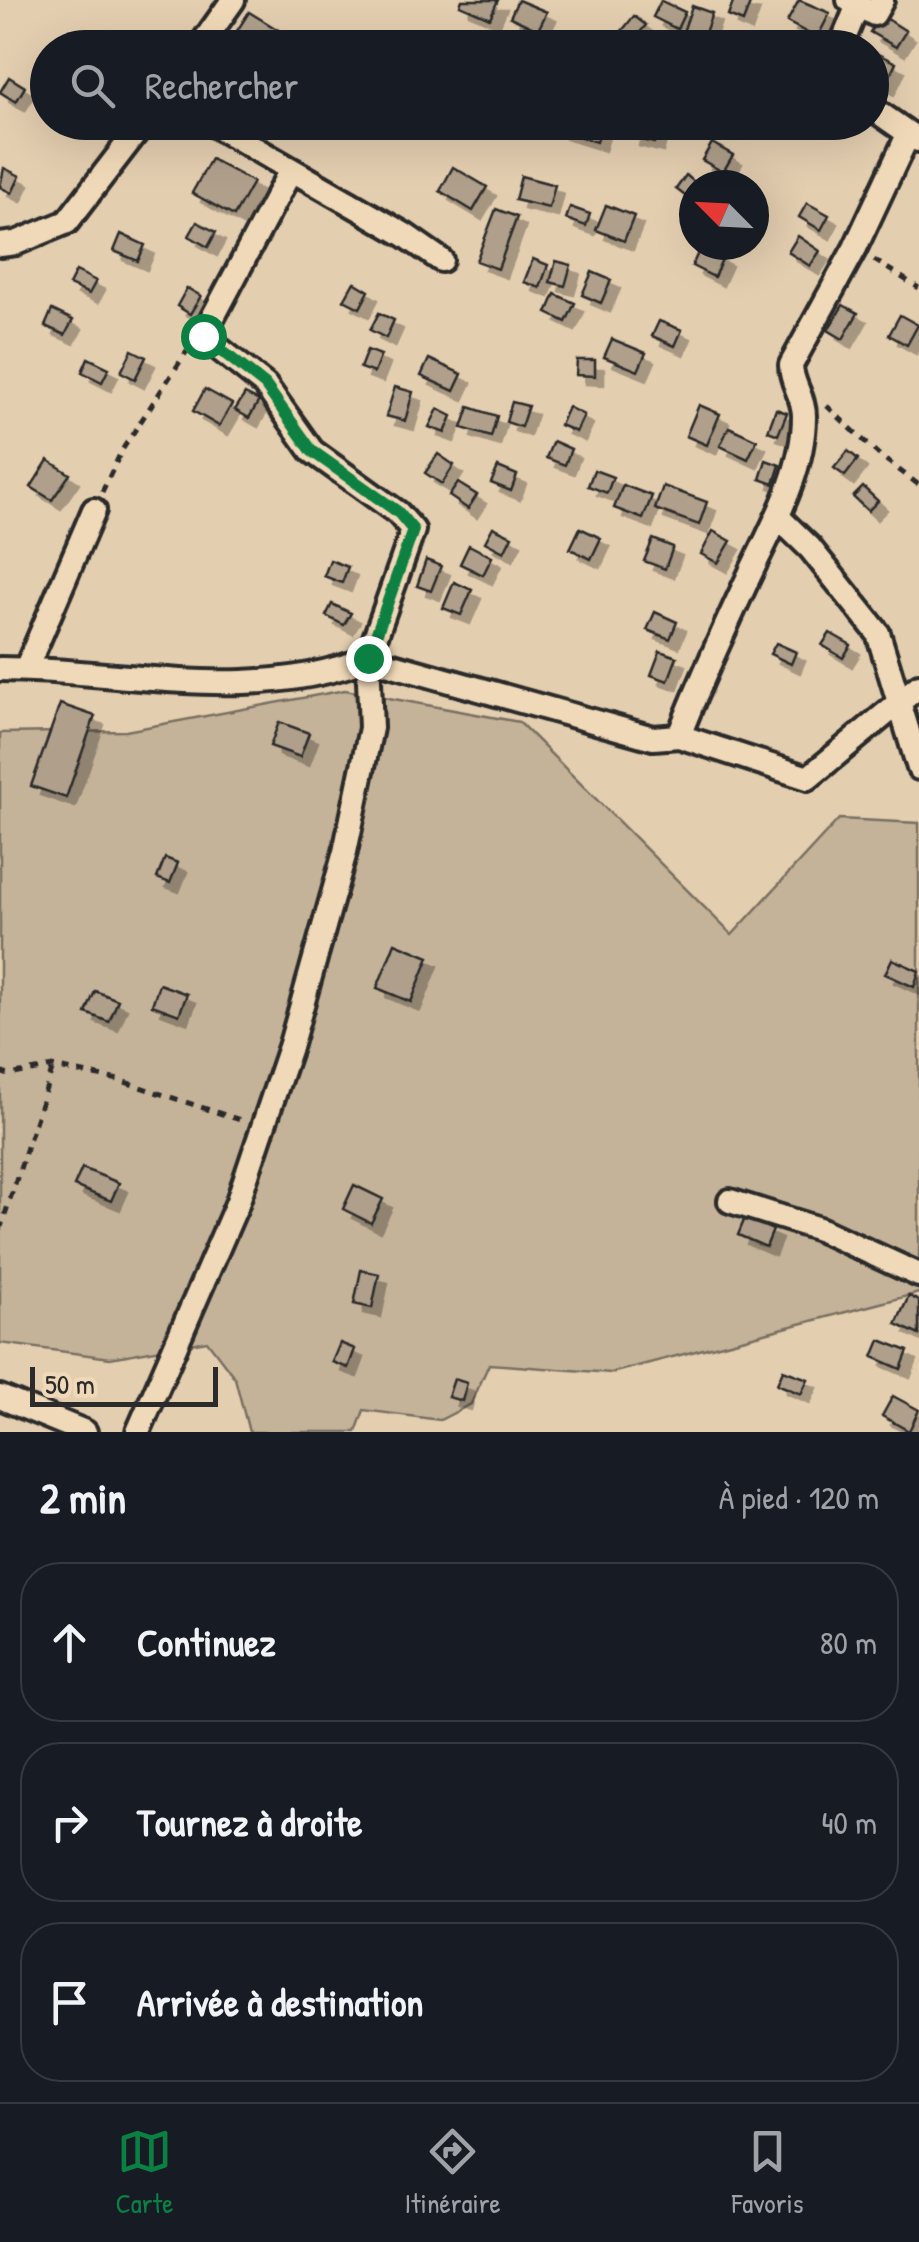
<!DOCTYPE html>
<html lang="fr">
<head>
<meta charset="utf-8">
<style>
  :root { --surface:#171b24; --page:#20242c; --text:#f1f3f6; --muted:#9ea1a6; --line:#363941; --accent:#0b8043 }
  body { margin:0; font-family:"Patrick Hand",sans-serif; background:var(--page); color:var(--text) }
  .compass { position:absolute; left:679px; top:170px; width:90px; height:90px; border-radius:50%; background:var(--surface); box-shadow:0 10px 40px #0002; rotate:294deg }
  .scale { position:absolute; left:30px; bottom:25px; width:188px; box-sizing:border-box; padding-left:10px; border:5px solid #2b2b2b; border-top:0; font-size:28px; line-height:35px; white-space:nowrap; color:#2b2b2b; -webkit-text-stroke:8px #f0d9b8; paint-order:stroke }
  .stop { position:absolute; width:30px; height:30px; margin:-22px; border:8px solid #0b8043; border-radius:50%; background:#fff }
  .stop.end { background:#0b8043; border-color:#fff; box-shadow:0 2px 10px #0008 }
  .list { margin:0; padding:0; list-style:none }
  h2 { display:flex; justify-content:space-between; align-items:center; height:130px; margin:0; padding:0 40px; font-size:42px }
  h2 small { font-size:32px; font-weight:400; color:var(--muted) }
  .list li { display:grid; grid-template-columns:65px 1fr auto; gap:30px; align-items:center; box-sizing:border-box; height:160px; margin:0 20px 20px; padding:0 20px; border:2px solid var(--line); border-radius:40px }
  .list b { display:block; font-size:38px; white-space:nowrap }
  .list em { font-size:32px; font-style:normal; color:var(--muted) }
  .icon { flex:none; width:55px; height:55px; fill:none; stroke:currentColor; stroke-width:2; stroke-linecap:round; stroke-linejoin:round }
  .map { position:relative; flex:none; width:919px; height:1432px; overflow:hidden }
  .search { position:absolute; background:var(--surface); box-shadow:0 10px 40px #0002; left:30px; right:30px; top:30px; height:110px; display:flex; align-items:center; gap:25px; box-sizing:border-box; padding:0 35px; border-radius:55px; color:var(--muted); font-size:38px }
  .sheet { height:670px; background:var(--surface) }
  nav { display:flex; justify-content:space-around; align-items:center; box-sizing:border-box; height:140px; border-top:2px solid var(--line); background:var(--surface); font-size:28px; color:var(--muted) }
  nav a { display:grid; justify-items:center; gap:5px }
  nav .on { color:var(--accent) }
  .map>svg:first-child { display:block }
</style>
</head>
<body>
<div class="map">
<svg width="919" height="1432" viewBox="0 0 919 1432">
  <defs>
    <filter id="shadow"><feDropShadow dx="9" dy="9" stdDeviation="0" flood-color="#0004"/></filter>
  </defs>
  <rect width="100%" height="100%" fill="#e4ceb0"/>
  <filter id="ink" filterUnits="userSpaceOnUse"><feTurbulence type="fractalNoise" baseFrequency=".01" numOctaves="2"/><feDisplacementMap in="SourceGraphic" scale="20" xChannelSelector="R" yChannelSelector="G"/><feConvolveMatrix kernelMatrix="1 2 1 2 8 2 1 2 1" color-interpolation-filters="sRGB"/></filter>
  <g filter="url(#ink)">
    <path fill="#c5b399" stroke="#786f62" stroke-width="2.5" d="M345 690 519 722 732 935 839 819 919 823V1293L611 1373 489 1364 471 1404 440 1420 364 1410 356 1432H249L235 1378 207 1341 110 1358 0 1343V733L126 731Z"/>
    <g fill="#b0a08b" stroke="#2b2b2b" stroke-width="2.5" filter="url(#shadow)">
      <path d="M462 0H498L490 18 460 5Z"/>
      <path d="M518 0 547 12 538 30 510 17Z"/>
      <path d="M734 0 751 1 743 22 728 16Z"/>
      <path d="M799 0 830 13 817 38 787 22Z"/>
      <path d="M661 1 685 12 677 29 653 17Z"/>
      <path d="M692 6 712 13 703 39 683 32Z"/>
      <path d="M249 12 288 36 280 48 228 45Z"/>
      <path d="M881 15 906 31 896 47 870 32Z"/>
      <path d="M634 16 646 25 629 46 617 37Z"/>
      <path d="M876 53 896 63 885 86 872 79V62Z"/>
      <path d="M9 77 25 87 16 102 0 92Z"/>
      <path d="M560 122H602L596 142 557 130Z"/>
      <path d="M634 122H660L654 143 630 137Z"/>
      <path d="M712 143 733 155 723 172 702 160Z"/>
      <path d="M211 159 253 182 234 216 192 193Z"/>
      <path d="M453 167 487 187 473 211 440 191Z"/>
      <path d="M4 168 20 176 12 193 0 187Z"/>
      <path d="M686 175 698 185H694L693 202 676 189Z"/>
      <path d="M521 176 555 185 549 208 515 200Z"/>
      <path d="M807 203 829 215 821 230 799 217Z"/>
      <path d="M606 205 634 216 624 241 596 230Z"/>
      <path d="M570 207 590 214 586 226 566 219Z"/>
      <path d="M496 209 517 217 498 269 476 261Z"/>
      <path d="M197 222 216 232 208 247 189 236Z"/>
      <path d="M121 234 145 245 138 261 114 251Z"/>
      <path d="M798 236 820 251 810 266 788 252Z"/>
      <path d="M701 246 723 257 714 277 692 266Z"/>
      <path d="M533 259 548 265 540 288 524 282Z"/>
      <path d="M556 261 571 265 565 286 550 282Z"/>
      <path d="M76 271 96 281 89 294 69 285Z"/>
      <path d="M592 272 611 280 601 303 582 295Z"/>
      <path d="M354 282 369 291 360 308 344 300Z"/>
      <path d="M187 288 201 296 190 314 177 306Z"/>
      <path d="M555 294 575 303 566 322 547 313Z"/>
      <path d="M843 305 858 313 843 339 828 330Z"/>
      <path d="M52 310 73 320 65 335 45 326Z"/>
      <path d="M379 313 394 320 386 338 370 330Z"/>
      <path d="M900 315 918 325 907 345 889 335Z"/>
      <path d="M659 321 682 330 675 346 652 336Z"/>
      <path d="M612 339 646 353 638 371 604 357Z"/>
      <path d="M132 350 146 357 135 379 121 372Z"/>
      <path d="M367 350 381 355 374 373 360 368Z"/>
      <path d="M88 358 109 368 102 382 82 372Z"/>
      <path d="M429 359 462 374 454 391 421 376Z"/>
      <path d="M577 360H595V376L576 375Z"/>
      <path d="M395 387 413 392 405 421 386 416Z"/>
      <path d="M205 389 232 404 219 426 193 411Z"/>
      <path d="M245 394 259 401 249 418 235 410Z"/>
      <path d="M512 402 528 406 521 427 506 422Z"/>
      <path d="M699 405 720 414 707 445 686 436Z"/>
      <path d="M469 407 497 416 491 437 462 428Z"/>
      <path d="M568 407 584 415 576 432 560 425Z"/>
      <path d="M438 409 452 416 445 433 429 427Z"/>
      <path d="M776 409 787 413 778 435 768 431Z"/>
      <path d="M729 427 757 440 748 459 720 446Z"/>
      <path d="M553 441 571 449 565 465 546 458Z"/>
      <path d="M848 451 858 459 845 476 834 468Z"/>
      <path d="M438 454 454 465 442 484 425 473Z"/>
      <path d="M48 460 70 474 52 500 31 487Z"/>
      <path d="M766 460 780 465 774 484 760 479Z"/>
      <path d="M498 467 517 475 511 491 491 483Z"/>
      <path d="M594 470 613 477 607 493 588 486Z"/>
      <path d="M458 483 477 495 468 509 449 496Z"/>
      <path d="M623 485 652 496 643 519 614 508Z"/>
      <path d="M663 486 707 502 699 525 655 509Z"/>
      <path d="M863 487 878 501 868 511 853 497Z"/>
      <path d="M493 527 512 536 504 552 485 542Z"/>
      <path d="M580 528 601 538 591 559 570 549Z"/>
      <path d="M713 531 731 541 718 563 701 554Z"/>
      <path d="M653 539 673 547 665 569 644 561Z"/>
      <path d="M469 545 492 557 483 575 460 564Z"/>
      <path d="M330 560 348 567 342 583 324 576Z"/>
      <path d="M426 560 441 566 431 591 417 586Z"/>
      <path d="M454 582 472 590 461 615 443 608Z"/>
      <path d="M332 604 351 613 344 625 326 616Z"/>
      <path d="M655 612 677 622 670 639 647 630Z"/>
      <path d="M830 633 851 645 843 658 822 645Z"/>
      <path d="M776 643 796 652 791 664 770 654Z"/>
      <path d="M660 651 677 657 668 681 651 675Z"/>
      <path d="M60 704 95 716 66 798 31 786Z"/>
      <path d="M279 722 309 733 300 757 270 746Z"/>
      <path d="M165 858 178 863 170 883 157 878Z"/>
      <path d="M395 943 429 957 411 1002 377 988Z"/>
      <path d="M892 959 919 971 914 987 885 974Z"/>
      <path d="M159 984 187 994 179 1015 152 1005Z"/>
      <path d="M95 991 118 1000 109 1022 86 1013Z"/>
      <path d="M82 1168 119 1183 111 1201 74 1186Z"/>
      <path d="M354 1185 383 1199 371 1223 343 1209Z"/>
      <path d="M745 1218 773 1230 766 1247 738 1235Z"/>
      <path d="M361 1270 379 1274 372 1308 354 1304Z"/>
      <path d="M909 1296 919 1301V1335L896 1324Z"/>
      <path d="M880 1340 908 1351 901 1369 873 1357Z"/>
      <path d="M340 1343 355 1349 348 1368 332 1362Z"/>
      <path d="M783 1370 808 1379 801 1394 777 1384Z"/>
      <path d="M454 1379 467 1383 462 1401 448 1397Z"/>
      <path d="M893 1396 919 1410 909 1431 882 1416Z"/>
    </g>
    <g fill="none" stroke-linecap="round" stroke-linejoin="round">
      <g stroke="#2b2b2b" stroke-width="30">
        <g id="street">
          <path d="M849 0 874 14 882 0"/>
          <path d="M199 48 233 0"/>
          <path d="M840 48 858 5"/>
          <path d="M872 108 918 140"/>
          <path d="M209 122 405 235 441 260"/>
          <path d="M291 170 203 336 265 385 312 451 398 513 413 530 368 658 653 738 679 736 808 778 919 686"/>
          <path d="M0 245 16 243 67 222 144 122"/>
          <path d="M779 518 810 548 878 633 919 768"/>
          <path d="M0 669C120 669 254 705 368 658L371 728 345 852 291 1044 237 1204 138 1432"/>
          <path d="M26 669 94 510"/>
          <path d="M679 736C700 681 725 628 750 574 773 525 804 472 804 416 804 396 791 384 791 365L855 248 908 135"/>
          <path d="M730 1201 819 1229 919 1275"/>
          <path d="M0 1397 85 1432"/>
        </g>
      </g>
      <g stroke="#2b2b2b" stroke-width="5" stroke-dasharray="8 8" stroke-linecap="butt">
        <path d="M874 260 919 288"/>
        <path d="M827 406 878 454 919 485"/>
        <path d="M102 492 122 450 187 351"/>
        <path d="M0 1072 9 1075 53 1067 119 1080 243 1121"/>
        <path d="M0 1230 53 1067"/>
      </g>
      <use href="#street" stroke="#f0d9b8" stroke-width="22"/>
    </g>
  </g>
  <g fill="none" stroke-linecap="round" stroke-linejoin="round" filter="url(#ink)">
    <path stroke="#0b8043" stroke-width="12" d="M203 336 265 385 312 451 398 512 413 530 368 658"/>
  </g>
</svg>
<svg class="compass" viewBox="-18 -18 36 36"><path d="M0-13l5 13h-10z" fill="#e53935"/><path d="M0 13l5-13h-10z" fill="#9ea1a6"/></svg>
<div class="scale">50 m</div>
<div class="stop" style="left:203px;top:336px"></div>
<div class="stop end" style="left:368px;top:658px"></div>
<div class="search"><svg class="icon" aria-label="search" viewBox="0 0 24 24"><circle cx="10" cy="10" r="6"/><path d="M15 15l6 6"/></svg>Rechercher</div>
</div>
<section class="sheet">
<h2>2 min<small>À pied · 120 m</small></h2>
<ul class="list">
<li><svg class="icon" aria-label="ahead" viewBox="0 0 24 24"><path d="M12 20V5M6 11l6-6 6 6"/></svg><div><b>Continuez</b></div><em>80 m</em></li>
<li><svg class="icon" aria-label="right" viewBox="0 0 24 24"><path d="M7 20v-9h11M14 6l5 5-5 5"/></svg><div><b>Tournez à droite</b></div><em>40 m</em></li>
<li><svg class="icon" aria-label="arrive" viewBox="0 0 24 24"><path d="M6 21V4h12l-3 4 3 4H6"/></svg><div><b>Arrivée à destination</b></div></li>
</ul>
</section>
<nav>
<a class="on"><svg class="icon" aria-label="map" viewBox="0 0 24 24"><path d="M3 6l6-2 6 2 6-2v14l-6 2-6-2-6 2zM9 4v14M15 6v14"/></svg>Carte</a>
<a><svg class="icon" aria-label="directions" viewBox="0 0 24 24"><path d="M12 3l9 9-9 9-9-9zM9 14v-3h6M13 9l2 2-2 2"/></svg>Itinéraire</a>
<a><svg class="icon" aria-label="saved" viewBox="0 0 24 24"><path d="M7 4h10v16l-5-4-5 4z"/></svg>Favoris</a>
</nav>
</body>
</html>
